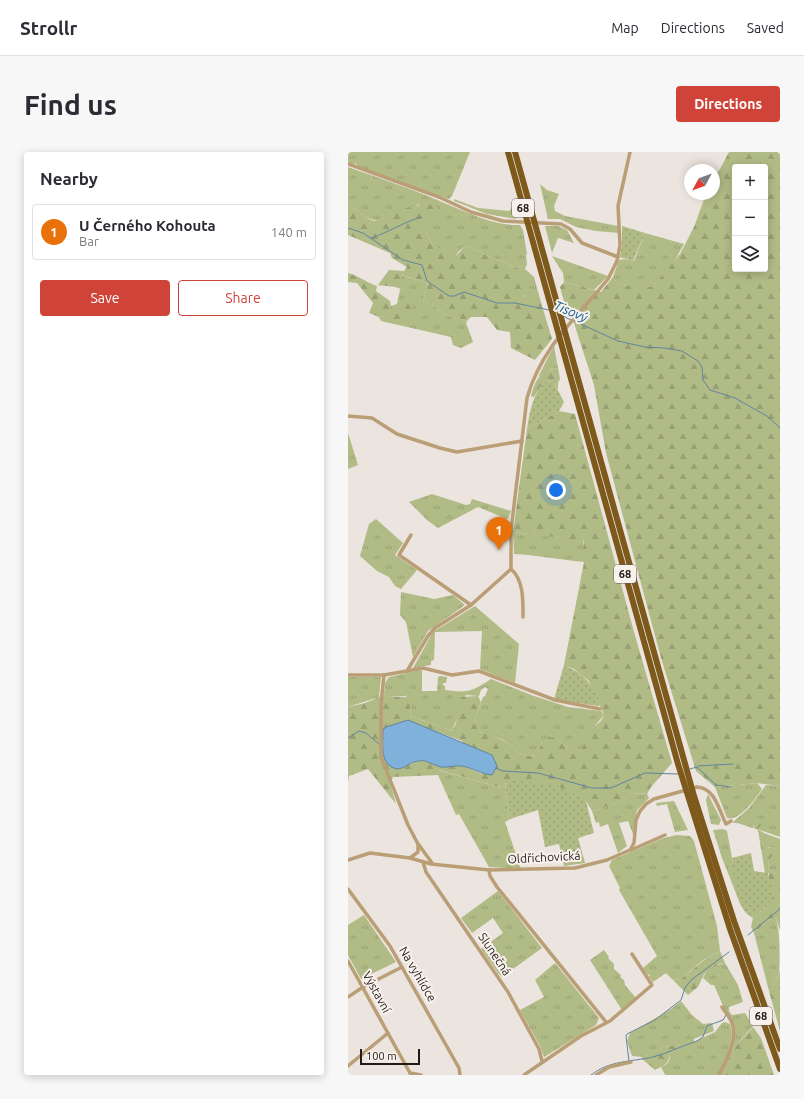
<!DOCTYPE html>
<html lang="en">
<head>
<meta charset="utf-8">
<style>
  :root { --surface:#fff; --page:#f7f7f7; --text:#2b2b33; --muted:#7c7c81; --line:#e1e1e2; --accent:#d04339 }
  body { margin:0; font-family:Ubuntu,sans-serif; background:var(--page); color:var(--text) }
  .controls { position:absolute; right:12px; top:12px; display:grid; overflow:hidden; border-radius:4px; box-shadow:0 2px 10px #0003 }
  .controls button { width:36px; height:36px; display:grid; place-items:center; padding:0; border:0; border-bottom:1px solid var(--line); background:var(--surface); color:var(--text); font:20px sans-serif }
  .compass { position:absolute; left:336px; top:12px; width:36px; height:36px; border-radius:50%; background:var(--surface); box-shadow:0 2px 10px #0003; rotate:229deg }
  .scale { position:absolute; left:12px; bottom:10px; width:60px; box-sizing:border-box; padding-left:4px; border:2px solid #1e1b19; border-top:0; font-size:11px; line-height:14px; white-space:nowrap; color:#1e1b19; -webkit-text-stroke:3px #f9f1eb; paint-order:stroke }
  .you { position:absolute; left:208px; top:338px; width:14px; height:14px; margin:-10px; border:3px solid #fff; border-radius:50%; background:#1a73e8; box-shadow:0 0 0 6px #1a73e833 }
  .badge { display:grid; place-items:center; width:26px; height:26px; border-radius:50%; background:var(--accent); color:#fff; font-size:13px; font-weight:700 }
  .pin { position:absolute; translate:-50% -33px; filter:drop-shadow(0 1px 2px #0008) }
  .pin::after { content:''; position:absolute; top:21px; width:14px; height:12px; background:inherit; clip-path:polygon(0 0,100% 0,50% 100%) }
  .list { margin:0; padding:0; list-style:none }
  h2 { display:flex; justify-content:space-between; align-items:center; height:52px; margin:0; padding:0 16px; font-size:17px }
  h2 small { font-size:13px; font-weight:400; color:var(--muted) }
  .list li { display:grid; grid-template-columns:26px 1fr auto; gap:12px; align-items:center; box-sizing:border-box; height:56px; margin:0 8px 8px; padding:0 8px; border:1px solid var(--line); border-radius:4px }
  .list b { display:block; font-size:15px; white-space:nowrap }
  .list p { margin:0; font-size:13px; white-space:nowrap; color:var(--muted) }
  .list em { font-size:13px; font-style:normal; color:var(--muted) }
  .actions { display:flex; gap:8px; padding:12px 16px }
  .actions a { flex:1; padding:9px 0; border:1px solid var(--accent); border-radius:4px; text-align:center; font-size:14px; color:var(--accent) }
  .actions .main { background:var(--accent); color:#fff }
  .icon { flex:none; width:22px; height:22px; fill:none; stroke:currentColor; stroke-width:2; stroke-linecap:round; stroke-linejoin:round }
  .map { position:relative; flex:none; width:432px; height:923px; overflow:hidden; border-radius:4px }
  header { display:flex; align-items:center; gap:24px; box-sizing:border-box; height:56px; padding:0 20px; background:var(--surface); border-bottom:1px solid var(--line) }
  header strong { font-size:19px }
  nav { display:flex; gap:22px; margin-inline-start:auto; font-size:14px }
  .intro { display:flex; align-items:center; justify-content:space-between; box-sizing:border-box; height:96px; padding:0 24px }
  h1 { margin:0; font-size:28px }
  .button { padding:10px 18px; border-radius:4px; background:var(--accent); color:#fff; font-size:14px; font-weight:700 }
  main { display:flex; gap:24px; padding:0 24px }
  aside { flex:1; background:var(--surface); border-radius:4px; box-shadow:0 2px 10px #0003 }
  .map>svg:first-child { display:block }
</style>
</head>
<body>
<header>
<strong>Strollr</strong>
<nav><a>Map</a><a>Directions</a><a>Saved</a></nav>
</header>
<div class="intro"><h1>Find us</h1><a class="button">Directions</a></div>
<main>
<aside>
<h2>Nearby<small></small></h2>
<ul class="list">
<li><span class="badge" style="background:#e8710a">1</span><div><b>U Černého Kohouta</b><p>Bar</p></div><em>140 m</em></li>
</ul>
<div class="actions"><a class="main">Save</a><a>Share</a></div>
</aside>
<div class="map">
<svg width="432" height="923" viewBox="0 0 432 923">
  <defs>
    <pattern id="grass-tufts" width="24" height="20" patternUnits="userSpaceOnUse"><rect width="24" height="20" fill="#b1bb86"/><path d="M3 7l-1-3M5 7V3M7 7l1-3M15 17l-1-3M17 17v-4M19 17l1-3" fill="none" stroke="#98a073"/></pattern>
    <pattern id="forest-firs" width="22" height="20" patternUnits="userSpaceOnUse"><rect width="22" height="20" fill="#b1bb86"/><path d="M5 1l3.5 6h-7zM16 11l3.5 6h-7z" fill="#98a073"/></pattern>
    <pattern id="garden-dots" width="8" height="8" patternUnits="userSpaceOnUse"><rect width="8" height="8" fill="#b1bb86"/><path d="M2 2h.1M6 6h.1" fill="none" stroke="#98a073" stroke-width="1.8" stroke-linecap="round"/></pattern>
  </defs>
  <rect width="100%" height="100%" fill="#ece4de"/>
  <g fill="url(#grass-tufts)">
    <path d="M0 0H122L104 44 101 47 11 15 7 11 6 13 0 10Z"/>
    <path d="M0 15C31 26 64 37 94 50 119 60 145 74 172 73L175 78 179 102 178 103 179 112 177 117 186 125 192 147H179L175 142 174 118 117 94 110 100 107 106 84 92 78 80 69 74 71 52C58 59 43 61 29 69L17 65 0 52Z"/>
    <path d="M192 32 199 38 211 42 206 54 207 59 217 64 270 74 271 81 248 79 228 75 212 67H200Z"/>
    <path d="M106 47 130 56 161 59 164 56 168 67 139 62 106 49Z"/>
    <path d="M197 74H210L219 78 226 91 210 86 204 101Z"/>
    <path d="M297 81 336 92 326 110 305 134 299 135 287 132 279 134 270 132 265 125 271 108 276 107 286 109Z"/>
    <path d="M204 104 260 124 246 138 216 130 215 121Z"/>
    <path d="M52 123 80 131 75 149 88 155 98 163 119 169 118 171 125 190 113 196 105 193 103 185 33 169 31 165 39 164 43 154 49 152 53 133Z"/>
    <path d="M206 194 210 216 203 217 190 225Z"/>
    <path d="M0 281 10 313 0 317Z"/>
    <path d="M84 342 118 353 122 352 124 347 163 359 160 367H159L130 355 90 376 79 368 61 350Z"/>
    <path d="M28 367 55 391 47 403 69 418 53 437 47 434 41 425 29 419 12 404 21 372Z"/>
    <path d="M165 380 235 388 237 399 236 410C212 408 190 403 166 402Z"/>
    <path d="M53 440 86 447 105 443 117 453 80 479 65 505 58 470 52 463Z"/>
    <path d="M127 454 171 492 167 531 132 517 134 479 87 480 86 508 83 509V513L65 516 85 480Z"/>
    <path d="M72 518 74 519V539H89L90 525 92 524 99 525 98 531H95V533L97 534V538C120 541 123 540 143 527L186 544 220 555 253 559 256 563 246 575 233 598H221L209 586 194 590 189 603 180 604 169 600 163 593 150 585 138 583 128 577 126 570 135 545 137 544 140 537 137 535 133 538 131 544 118 543 104 579 62 564 63 552 58 544 39 545 36 543 37 531 41 525Z"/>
    <path d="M0 525H33L31 545 0 555Z"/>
    <path d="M90 618 147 634 157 635 162 667 157 670 173 717 141 715 111 662 108 663 90 623Z"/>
    <path d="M409 631 414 637C408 646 391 670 379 666L367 635Z"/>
    <path d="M418 633 432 634V685L412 678 405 673 406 676C397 675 392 670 384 671L401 656Z"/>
    <path d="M283 641 299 642 301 646 289 658 285 682 280 669 271 671 279 694 270 701 260 672 252 675 251 670 248 671 244 659C259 656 272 651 283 641Z"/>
    <path d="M360 642 373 668 371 673 363 672 358 648Z"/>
    <path d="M326 649 340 678 327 680 319 652 309 654 308 651Z"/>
    <path d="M375 677 379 679 393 754 374 706 365 678Z"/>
    <path d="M416 681 432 687V724L420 717 421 708 426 700 424 696 418 694Z"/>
    <path d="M328 683 342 684 346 689 369 774 372 799 355 808 333 827 325 828 318 821 305 830 301 825 302 822 300 823 295 816 309 804 271 738 272 736 261 714 264 708 313 687Z"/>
    <path d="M150 739 194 796 154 825 150 821 133 797 155 781 145 766 124 781 113 766Z"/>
    <path d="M16 763 48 810 13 827 0 803V773Z"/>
    <path d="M423 766H428C432 780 432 806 431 820 430 827 425 833 421 839L406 781Z"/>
    <path d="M256 798 261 805 260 806 266 812V817L273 823 272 825 276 828 277 833 288 846 274 858 242 808Z"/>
    <path d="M207 811 251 866 248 873 196 905 192 894 172 858 196 845 187 828Z"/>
    <path d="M377 811 390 833 395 850 381 855V859L384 863 397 861 405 874 384 898 387 881 366 833H363L355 826C357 819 369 812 377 811Z"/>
    <path d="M333 849 344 863 355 872 364 871 366 879 333 892 316 895 296 905 284 904 279 889 282 881 323 857Z"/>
    <path d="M377 870 382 872C388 888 376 908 371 923H317L313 915C321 912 322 909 322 901L367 880 374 871Z"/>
  </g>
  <g fill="url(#forest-firs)" fill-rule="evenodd">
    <path d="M381 0H432V634L409 631 367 635 348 619 313 506 258 301 246 233 223 162 219 160 212 135 216 130 253 140 265 125 270 132 279 134 287 131 299 135 305 134 332 102 346 75 358 42H366V24L372 17ZM387 15H417V117H387Z"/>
    <path d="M0 52 17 65 26 69C32 69 37 64 43 61 57 56 73 51 87 53L91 58 87 71 70 74 78 80 84 92 107 105 117 94 174 118 178 134 175 142 179 147H192L204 187 187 208 163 196 162 180 149 178 139 165H123L119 169 98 163 88 155 75 149 80 131 53 123V137C44 133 38 135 30 133L41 118 56 119 59 115 44 106 42 101 0 83Z"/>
    <path d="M0 121C11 124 18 130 29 134L28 139 42 149 43 154 40 164 31 165 21 161 25 151 9 131 0 130Z"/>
    <path d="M58 151 65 154 60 171 42 166 46 159 51 158Z"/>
    <path d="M210 216 212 227 210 231V238L205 229 195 230 186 245 183 244C187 229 192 218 210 216Z"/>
    <path d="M211 259 227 262 286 480 324 611 303 635 299 642 283 641C272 651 259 656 244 659L238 649 158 630 157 635 147 634 91 618 90 623 45 625 42 631 48 652 20 617 1 624 0 630V555L17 551 36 543 39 545H61L63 552 62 564 104 579C112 569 107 555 113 545L130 544 133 550 126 570 132 580 149 585 163 593 169 600 180 604 189 603 194 590 200 585 209 586 221 598H233L242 578 253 569 256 563 241 529 226 517 216 513 236 410V389L165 380 179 277ZM60 569 114 589 134 622 116 614 106 613 94 615 82 610 70 608 62 612 36 606 35 579 38 575Z"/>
    <path d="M411 669 413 673 410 677 416 681 421 689 418 691 421 696 428 694 431 695 421 708 420 717 432 724V778L428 766H423L406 781 403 775 405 766 421 752V721H417L410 678 406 676 407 670Z"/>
    <path d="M372 799 377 811 371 812 356 822 350 835 340 843 325 828 333 827 356 808Z"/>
    <path d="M432 818V879L421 839 429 827Z"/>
    <path d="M405 875 413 886 426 923H371L384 898Z"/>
    <path d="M343 887H346V890L322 901C321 912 317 913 307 918L293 906 316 895 333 892Z"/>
  </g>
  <g fill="url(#garden-dots)">
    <path d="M274 74 297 81 285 109 272 105 274 92Z"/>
    <path d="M205 229 216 250 211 259 179 277C182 257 184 248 195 230Z"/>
    <path d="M216 513C235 521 247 533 252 553L250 554 206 547Z"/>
    <path d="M159 628 206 632 238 649 246 681 230 686 237 711 216 714 211 692 197 695 190 658 162 667 157 635Z"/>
    <path d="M403 701 406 719 420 721 425 744 421 752 405 766C386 757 387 724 384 706Z"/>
  </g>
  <path fill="#7fb1da" stroke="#6284a0" d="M60 568 144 603 149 614 144 623C133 622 125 616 114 614 107 613 99 616 93 615 85 613 78 607 70 609 59 610 54 622 42 614 32 607 35 589 35 578L38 575Z"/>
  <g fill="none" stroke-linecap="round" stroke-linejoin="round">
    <g stroke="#6284a0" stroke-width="1">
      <path d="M0 76 15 81 55 108 74 113 79 129 101 144H106L116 140 149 151H167L201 158"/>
      <path d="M23 86C41 80 54 71 73 65"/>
      <path d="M215 164 223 168"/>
      <path d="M226 169 270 189 297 195 316 196 334 199 350 209 354 215 355 228 362 238 387 246 419 264 432 276"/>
      <path d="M0 586 11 579 18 581 31 592"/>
      <path d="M350 614 385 612"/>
      <path d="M147 616 155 619 190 621 244 636H263L297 621 330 622"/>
      <path d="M342 617 349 615 368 633 383 635"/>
      <path d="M400 783 432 757"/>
      <path d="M281 909 278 884 279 882 307 868 333 848 337 836 343 828 381 800"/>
      <path d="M243 923C262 908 283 910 305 905 320 901 334 894 349 889L355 885 359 874 375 868 378 863"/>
    </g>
    <g stroke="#b99e76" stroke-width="3.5">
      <path d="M0 12 91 45 123 60 155 69 213 72 222 77 234 91 270 105"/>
      <path d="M0 264 24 266 49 282 92 296 109 300 174 289"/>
      <path d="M63 383 51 403 123 453"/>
      <path d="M163 417C176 428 175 450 175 465"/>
      <path d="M59 519 75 516 104 523 131 519 207 548 252 557"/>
      <path d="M0 523H36L59 519 80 484 87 476 123 453 163 417V378L179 246C193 196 229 165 260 127L269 109 272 93 270 54 282 0"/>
      <path d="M36 523 33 552V605L60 673 70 692V700L62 706"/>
      <path d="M71 693 84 711"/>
      <path d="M283 698 317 683"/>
      <path d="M0 708 22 701 62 706 83 712 141 718 227 716 259 708 282 698 286 691 288 668 292 659 298 652 306 647 349 635C367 636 371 658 378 672L383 669"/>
      <path d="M75 710 78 720 160 840 191 897 194 909"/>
      <path d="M141 718 142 724 149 735 258 870"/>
      <path d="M0 737 42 794 111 916 112 923"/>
      <path d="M0 809 62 921"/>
      <path d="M0 845 15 835 54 815"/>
      <path d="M0 914 40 881"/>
      <path d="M62 921 73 923"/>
      <path d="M176 923 233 884 262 869 304 833 284 802"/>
      <path d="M248 923 261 915 283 910"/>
      <path d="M371 923C378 909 390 887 384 871 382 865 377 860 374 855"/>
    </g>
    <g stroke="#7d591c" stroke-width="6">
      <path d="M160 0 330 612 382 777 432 917"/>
      <path d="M167 0 346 644 386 769 432 897"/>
    </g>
  </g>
  <g text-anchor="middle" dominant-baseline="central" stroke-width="4" stroke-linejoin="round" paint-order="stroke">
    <g fill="#f9f1eb" stroke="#605b58" stroke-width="1">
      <rect x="164" y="47" width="22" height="18" rx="3"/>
      <rect x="266" y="413" width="22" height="18" rx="3"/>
      <rect x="402" y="855" width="22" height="18" rx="3"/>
    </g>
    <g font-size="11" font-weight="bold" fill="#1e1b19">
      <text x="175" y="56">68</text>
      <text x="277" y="422">68</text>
      <text x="413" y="864">68</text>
    </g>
    <g font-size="12" fill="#1e1b19" stroke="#f9f1eb">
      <text transform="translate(196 705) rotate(-3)">Oldřichovická</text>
      <text transform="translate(147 802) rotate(56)">Slunečná</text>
      <text transform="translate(70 822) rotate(60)">Na vyhlídce</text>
      <text transform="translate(29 840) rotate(61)">Výstavní</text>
    </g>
    <g font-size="13" font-style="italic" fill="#035a8d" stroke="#f9f1eb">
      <text transform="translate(223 159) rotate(23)">Tisový</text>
    </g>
  </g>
</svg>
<div class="controls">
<button>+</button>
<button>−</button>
<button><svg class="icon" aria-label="layers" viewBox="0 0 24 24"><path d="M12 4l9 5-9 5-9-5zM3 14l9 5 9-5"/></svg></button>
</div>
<svg class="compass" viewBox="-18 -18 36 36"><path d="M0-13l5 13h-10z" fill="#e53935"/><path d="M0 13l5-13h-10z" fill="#7c7c81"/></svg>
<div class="scale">100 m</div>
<div class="you"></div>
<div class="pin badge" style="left:151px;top:398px;background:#e8710a">1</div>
</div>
</main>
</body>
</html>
